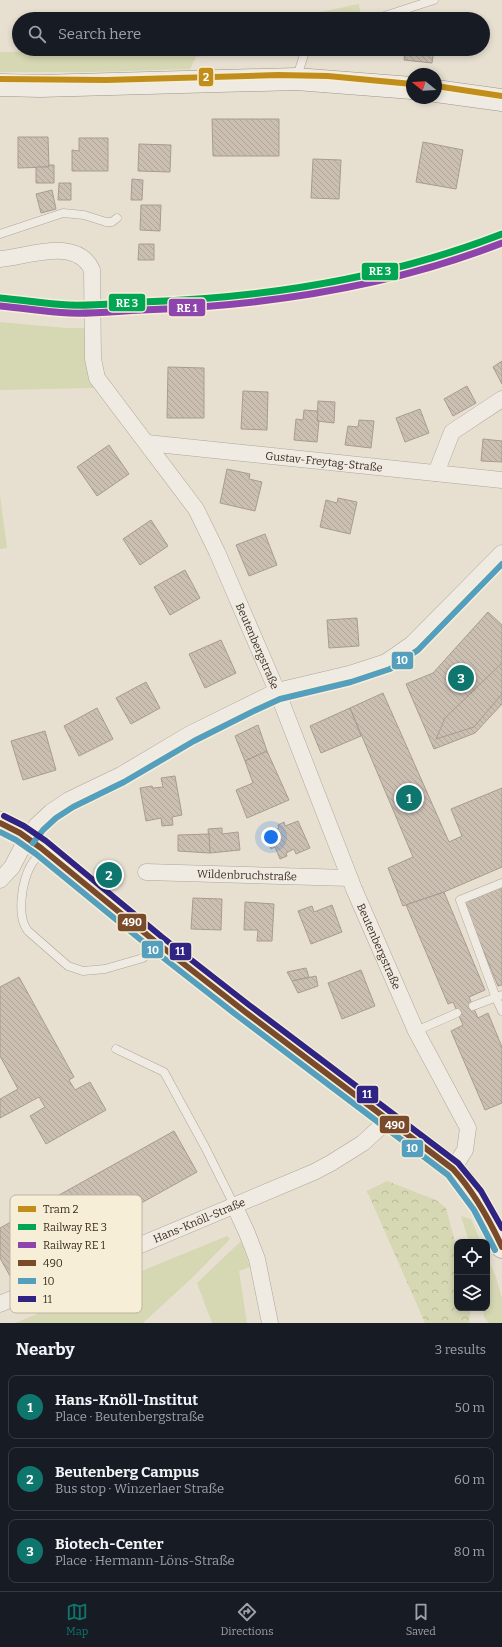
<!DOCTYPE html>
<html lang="en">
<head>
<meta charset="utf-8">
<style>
  :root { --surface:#171b24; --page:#20242c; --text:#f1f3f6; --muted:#9ea1a6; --line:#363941; --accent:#0f766e }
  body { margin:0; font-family:Bitter,serif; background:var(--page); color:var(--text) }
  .controls { position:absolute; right:12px; bottom:12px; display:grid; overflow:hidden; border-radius:8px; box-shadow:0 2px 6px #0003 }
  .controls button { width:36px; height:36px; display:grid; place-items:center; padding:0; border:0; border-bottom:1px solid var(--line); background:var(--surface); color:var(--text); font:20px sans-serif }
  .compass { position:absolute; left:406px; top:68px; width:36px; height:36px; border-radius:50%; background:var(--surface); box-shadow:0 2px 6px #0003; rotate:288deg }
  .you { position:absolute; left:271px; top:837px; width:14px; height:14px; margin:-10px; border:3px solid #fff; border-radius:50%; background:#1a73e8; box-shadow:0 0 0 6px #1a73e833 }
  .badge { display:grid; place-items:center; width:26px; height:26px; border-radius:50%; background:var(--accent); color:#fff; font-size:13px; font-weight:700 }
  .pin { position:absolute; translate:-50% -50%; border:2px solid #fff; box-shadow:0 1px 4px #0006 }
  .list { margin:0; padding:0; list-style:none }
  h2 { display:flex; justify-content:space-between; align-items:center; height:52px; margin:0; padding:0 16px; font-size:17px }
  h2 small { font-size:13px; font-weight:400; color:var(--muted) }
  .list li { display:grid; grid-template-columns:26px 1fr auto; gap:12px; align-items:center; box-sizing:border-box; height:64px; margin:0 8px 8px; padding:0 8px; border:1px solid var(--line); border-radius:8px }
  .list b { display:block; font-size:15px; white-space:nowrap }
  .list p { margin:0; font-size:13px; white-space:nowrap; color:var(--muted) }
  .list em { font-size:13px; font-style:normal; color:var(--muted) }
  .icon { flex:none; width:22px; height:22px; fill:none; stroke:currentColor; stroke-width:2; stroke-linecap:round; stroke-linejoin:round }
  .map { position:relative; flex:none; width:502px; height:1323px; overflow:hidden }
  .search { position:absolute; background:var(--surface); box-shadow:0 2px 6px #0003; left:12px; right:12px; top:12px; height:44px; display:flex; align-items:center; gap:10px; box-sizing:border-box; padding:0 14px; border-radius:22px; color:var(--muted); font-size:15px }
  .sheet { height:268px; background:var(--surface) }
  nav { display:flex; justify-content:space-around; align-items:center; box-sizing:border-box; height:56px; border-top:1px solid var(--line); background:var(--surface); font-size:11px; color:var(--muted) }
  nav a { display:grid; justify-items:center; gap:2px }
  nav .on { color:var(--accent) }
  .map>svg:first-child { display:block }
</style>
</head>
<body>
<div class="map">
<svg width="502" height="1323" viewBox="0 0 502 1323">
  <defs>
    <pattern id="forest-crowns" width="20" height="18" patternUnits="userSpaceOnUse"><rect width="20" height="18" fill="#d6d7b3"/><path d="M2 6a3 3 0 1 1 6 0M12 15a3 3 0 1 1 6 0" fill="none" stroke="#b9b99a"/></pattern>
    <pattern id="building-back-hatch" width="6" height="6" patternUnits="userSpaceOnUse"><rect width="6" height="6" fill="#cbbfb2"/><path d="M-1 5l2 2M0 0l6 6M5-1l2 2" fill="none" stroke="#afa499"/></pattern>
  </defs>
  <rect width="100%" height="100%" fill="#e7e0d1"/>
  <g fill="#d6d7b3">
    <path d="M359 4 361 19H286Z"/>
    <path d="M94 49H242L196 57 190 69 93 72H0V52L80 51Z"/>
    <path d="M0 322 66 328H87V369L95 388 0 390Z"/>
    <path d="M0 495 7 548 0 549Z"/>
    <path d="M461 1216 471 1219 481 1242H469Z"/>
    <path d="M227 1236 230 1239 194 1276 143 1323H15Z"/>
    <path d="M241 1241 250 1267 239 1271 247 1323H212L197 1283Z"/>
    <path d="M487 1257 496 1277 502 1299V1323H489L484 1317 483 1308H487Z"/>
  </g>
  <path fill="url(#forest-crowns)" d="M387 1181 436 1200 446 1208 457 1249V1308H471L469 1323H425L367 1191Z"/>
  <g fill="url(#building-back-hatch)" stroke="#a89c90">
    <path d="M405 49H434L432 63 404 60Z"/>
    <path d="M212 119H279V156H213Z"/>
    <path d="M18 137H48L49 167 18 168Z"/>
    <path d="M79 138H108V171H72V150L79 151Z"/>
    <path d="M423 142 463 150 456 189 416 182Z"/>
    <path d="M139 144 171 145 170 172 138 171Z"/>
    <path d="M313 159 341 160 339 199 311 198Z"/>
    <path d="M48 165H54V183H36V167H49Z"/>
    <path d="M132 179 143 180 142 200H131Z"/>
    <path d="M59 183H71V200H58Z"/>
    <path d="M52 190 56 209 41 213 36 194Z"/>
    <path d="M141 205H161L160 231 140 230Z"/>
    <path d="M139 244H154V260H138Z"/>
    <path d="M502 361V384L493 367Z"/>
    <path d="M168 367 204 368V418H167Z"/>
    <path d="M467 386 476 403 453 416 444 399Z"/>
    <path d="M243 391 268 392 267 430 241 429Z"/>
    <path d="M318 401 335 402 334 423 317 421Z"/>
    <path d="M420 409 429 433 405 442 396 418Z"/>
    <path d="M304 410 318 411 317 421H319L317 442 294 440 296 419 303 420Z"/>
    <path d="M359 420 374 421 371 448 345 445 348 426 358 427Z"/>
    <path d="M483 439 502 441V462L481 461Z"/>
    <path d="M109 445 129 474 97 496 77 467Z"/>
    <path d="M227 469 250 474 249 479 262 482 255 511 220 503Z"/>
    <path d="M338 498 357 502 350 534 320 527 326 500 337 503Z"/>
    <path d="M151 520 168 546 140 565 123 539Z"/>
    <path d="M265 534 277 565 249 576 236 545Z"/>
    <path d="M185 570 200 598 170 615 154 587Z"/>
    <path d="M488 612 502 625V704L475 733 434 749 406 684 433 673Z"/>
    <path d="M357 618 359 646 329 648 327 620Z"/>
    <path d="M221 640 236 673 205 688 189 654Z"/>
    <path d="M502 663V694L474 727 436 739 445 718Z"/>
    <path d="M146 682 160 708 131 724 116 698Z"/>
    <path d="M383 693 449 842 462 836 451 809 502 788V867L444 892 403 906 388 868 413 857 350 708Z"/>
    <path d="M97 708 113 739 79 756 64 726Z"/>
    <path d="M350 708 361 736 321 753 310 726Z"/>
    <path d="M258 725 267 751 245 761 235 736Z"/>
    <path d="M45 731 56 770 23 780 11 741Z"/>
    <path d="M267 751 289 800 247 818 236 790 253 783 245 761Z"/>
    <path d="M175 776 182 815 172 817 173 825 162 826 161 818 146 821 140 788 152 786 153 788 163 787 161 778Z"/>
    <path d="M298 821 310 848 296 854 294 849 286 853 287 856 280 859 275 847 271 849 267 841 272 839 269 833 279 828 278 825 284 822 285 826Z"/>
    <path d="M222 828V834L238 832 240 850 210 853 208 829Z"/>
    <path d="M209 834 210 853 178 851V835Z"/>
    <path d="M502 885V985L498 986 463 902Z"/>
    <path d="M444 892 485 990 469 997 478 1018 488 1013 502 1047V1103L485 1110 451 1031 463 1025 453 1002 448 1004 406 905Z"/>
    <path d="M193 898 222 899 221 930 191 929Z"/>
    <path d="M245 902 274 904 272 941H257L258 930H244Z"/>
    <path d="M332 905 342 932 311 944 298 911 312 906 314 912Z"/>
    <path d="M306 968 309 977 292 981 287 972Z"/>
    <path d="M361 970 375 1006 342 1019 328 983Z"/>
    <path d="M316 976 318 986 298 993 292 981Z"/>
    <path d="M19 977 74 1077 69 1080 75 1090 90 1082 106 1110 46 1144 30 1116 45 1107 39 1097 0 1118V1099L18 1089 0 1056V987Z"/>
    <path d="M174 1131 197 1172 10 1276 0 1258V1228Z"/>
  </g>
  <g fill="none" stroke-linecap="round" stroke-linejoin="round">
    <g stroke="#ada599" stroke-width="9">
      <g id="service">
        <path d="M375 19 434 0"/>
        <path d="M296 79 306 49"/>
        <path d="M0 234 63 213 84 215 106 222H112L117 218"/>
        <path d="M42 850C39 855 34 860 31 865 22 881 16 916 28 931L68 966 83 971 105 969 143 958 157 944"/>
        <path d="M502 883 460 900 496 998 502 1011"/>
        <path d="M473 1006 502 995"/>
        <path d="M416 1031 457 1013"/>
        <path d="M116 1049 164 1072 205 1147 234 1205"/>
      </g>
    </g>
    <g stroke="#ada599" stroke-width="17">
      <g id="minor">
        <path id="s1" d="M0 259C27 257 77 236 92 270L93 359 97 378 196 509 217 552 277 691 354 889 416 1031 468 1128 465 1150 453 1169"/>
        <path id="s2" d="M147 443 502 480"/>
        <path d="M436 473 452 432 502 399"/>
        <path id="s3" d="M146 872 349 878"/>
        <path d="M0 880 12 867 27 838 37 825 51 812 69 800 121 775 190 734 277 691 349 674 386 662 412 644 502 553"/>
        <path d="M234 1205 247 1233 257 1259 270 1323"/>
        <path id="s4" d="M0 1304 314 1172 331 1163 363 1143 389 1119"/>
      </g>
    </g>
    <g stroke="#9c958a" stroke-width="23">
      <g id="secondary">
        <path d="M0 85 40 86 296 79 412 88"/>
        <path d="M436 91 502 100"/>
        <path d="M0 823 20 833 41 848 157 943 244 1011 453 1169C473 1190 490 1219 502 1247"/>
      </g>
    </g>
    <use href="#service" stroke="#efebe3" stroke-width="8"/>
    <use href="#minor" stroke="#efebe3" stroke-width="16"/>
    <use href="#secondary" stroke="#efebe3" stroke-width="22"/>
    <g stroke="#f7eed8" stroke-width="9">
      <path id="bus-1" d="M0 823 20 833 41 848 157 943 244 1011 453 1169C474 1192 489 1219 502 1247"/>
    </g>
    <g stroke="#f7eed8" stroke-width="9">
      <g id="bus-2">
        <path d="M0 832 16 840 36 854 152 949 239 1017 448 1175 474 1210 495 1250"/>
        <path d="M33 843 43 830 56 818 73 807 124 782 194 741 256 710 280 699 351 682 390 669 418 650 502 564"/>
      </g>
    </g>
    <g stroke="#f7eed8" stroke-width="9">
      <path id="bus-3" d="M4 816 24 826 46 841 162 937 249 1005 458 1163 481 1191 502 1228"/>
    </g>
    <use href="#bus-1" stroke="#7a4b2a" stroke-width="6"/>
    <use href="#bus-2" stroke="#549fbe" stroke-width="6"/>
    <use href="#bus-3" stroke="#2f2483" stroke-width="6"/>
    <g stroke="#f7eed8" stroke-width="10">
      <path id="rail-1" d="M0 298C23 300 46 304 69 305 93 306 118 303 142 302 263 298 389 278 502 234"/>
    </g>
    <g stroke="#f7eed8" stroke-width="10">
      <path id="rail-2" d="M0 306C23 308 46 312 69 313 93 314 118 311 142 310 262 306 389 287 502 243"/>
    </g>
    <use href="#rail-1" stroke="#00a651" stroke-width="7"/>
    <use href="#rail-2" stroke="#8e44ad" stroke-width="7"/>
    <g stroke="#f7eed8" stroke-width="9">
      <g id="tram-1">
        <path d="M0 79 106 80 278 75 328 76 412 84"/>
        <path d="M436 86 502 96"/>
      </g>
    </g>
    <use href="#tram-1" stroke="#c18e1c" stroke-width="6"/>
  </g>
  <g text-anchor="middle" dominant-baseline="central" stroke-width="3" stroke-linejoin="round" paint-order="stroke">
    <g font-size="11" fill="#3d2e20" stroke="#f7eed8">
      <text stroke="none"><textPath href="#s2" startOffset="178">Gustav-Freytag-Straße</textPath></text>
      <text stroke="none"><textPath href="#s1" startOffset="523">Beutenbergstraße</textPath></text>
      <text stroke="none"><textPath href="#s3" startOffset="101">Wildenbruchstraße</textPath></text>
      <text stroke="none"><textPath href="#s1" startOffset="847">Beutenbergstraße</textPath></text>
      <text stroke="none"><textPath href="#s4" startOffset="216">Hans-Knöll-Straße</textPath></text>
    </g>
  </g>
  <rect x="10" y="1195" width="132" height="118" rx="6" fill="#f7eed8" stroke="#bfb4a1" stroke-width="1"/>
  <rect x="18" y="1206" width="18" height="6" fill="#c18e1c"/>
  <rect x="18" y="1224" width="18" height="6" fill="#00a651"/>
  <rect x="18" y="1242" width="18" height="6" fill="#8e44ad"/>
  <rect x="18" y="1260" width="18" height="6" fill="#7a4b2a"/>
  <rect x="18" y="1278" width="18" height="6" fill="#549fbe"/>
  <rect x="18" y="1296" width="18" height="6" fill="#2f2483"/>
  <g font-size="11" fill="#3d2e20">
    <text x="43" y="1213">Tram 2</text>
    <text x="43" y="1231">Railway RE 3</text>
    <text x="43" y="1249">Railway RE 1</text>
    <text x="43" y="1267">490</text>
    <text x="43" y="1285">10</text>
    <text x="43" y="1303">11</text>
  </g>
  <g stroke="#f7eed8" stroke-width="1.5">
    <rect x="198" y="67" width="16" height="20" rx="4" fill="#c18e1c"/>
    <rect x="361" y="262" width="38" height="19" rx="4" fill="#00a651"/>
    <rect x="108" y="293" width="38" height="19" rx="4" fill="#00a651"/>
    <rect x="168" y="298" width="38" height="19" rx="4" fill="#8e44ad"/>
    <rect x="391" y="651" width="23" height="19" rx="4" fill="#549fbe"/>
    <rect x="117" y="913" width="30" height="19" rx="4" fill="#7a4b2a"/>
    <rect x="141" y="940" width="23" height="19" rx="4" fill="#549fbe"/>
    <rect x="169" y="942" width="23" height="19" rx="4" fill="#2f2483"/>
    <rect x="356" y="1085" width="23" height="19" rx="4" fill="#2f2483"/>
    <rect x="379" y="1115" width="31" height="19" rx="4" fill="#7a4b2a"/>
    <rect x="401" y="1139" width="23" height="19" rx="4" fill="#549fbe"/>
  </g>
  <g font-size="11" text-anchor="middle" font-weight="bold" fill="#fff">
    <text x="206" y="81">2</text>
    <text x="380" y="275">RE 3</text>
    <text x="127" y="307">RE 3</text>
    <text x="187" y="312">RE 1</text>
    <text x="402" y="664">10</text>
    <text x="132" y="926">490</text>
    <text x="153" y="954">10</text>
    <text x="180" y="955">11</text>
    <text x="367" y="1098">11</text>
    <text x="395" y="1129">490</text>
    <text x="412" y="1152">10</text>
  </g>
</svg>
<div class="controls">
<button><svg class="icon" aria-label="locate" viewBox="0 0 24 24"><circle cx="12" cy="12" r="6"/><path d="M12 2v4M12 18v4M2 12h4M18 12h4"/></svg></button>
<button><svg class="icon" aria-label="layers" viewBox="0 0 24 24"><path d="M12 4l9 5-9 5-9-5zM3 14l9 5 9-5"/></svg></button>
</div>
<svg class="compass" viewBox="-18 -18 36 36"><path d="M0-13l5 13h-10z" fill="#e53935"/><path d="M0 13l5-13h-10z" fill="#9ea1a6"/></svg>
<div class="you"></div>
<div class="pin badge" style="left:409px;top:798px">1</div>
<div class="pin badge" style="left:109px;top:875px">2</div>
<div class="pin badge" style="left:461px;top:678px">3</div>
<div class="search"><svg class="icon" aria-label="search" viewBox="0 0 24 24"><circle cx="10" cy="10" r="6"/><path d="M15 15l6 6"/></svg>Search here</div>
</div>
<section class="sheet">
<h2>Nearby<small>3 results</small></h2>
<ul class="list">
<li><span class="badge">1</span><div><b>Hans-Knöll-Institut</b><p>Place · Beutenbergstraße</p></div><em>50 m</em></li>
<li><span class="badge">2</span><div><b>Beutenberg Campus</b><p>Bus stop · Winzerlaer Straße</p></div><em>60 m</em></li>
<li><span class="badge">3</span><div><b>Biotech-Center</b><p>Place · Hermann-Löns-Straße</p></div><em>80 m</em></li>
</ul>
</section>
<nav>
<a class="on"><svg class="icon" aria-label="map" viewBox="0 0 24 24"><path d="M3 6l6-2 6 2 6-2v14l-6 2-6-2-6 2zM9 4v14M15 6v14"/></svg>Map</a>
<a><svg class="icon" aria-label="directions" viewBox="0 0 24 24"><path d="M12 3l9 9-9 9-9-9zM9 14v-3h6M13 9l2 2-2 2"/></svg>Directions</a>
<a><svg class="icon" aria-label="saved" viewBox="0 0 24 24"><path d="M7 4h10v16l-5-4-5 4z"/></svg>Saved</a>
</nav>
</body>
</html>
